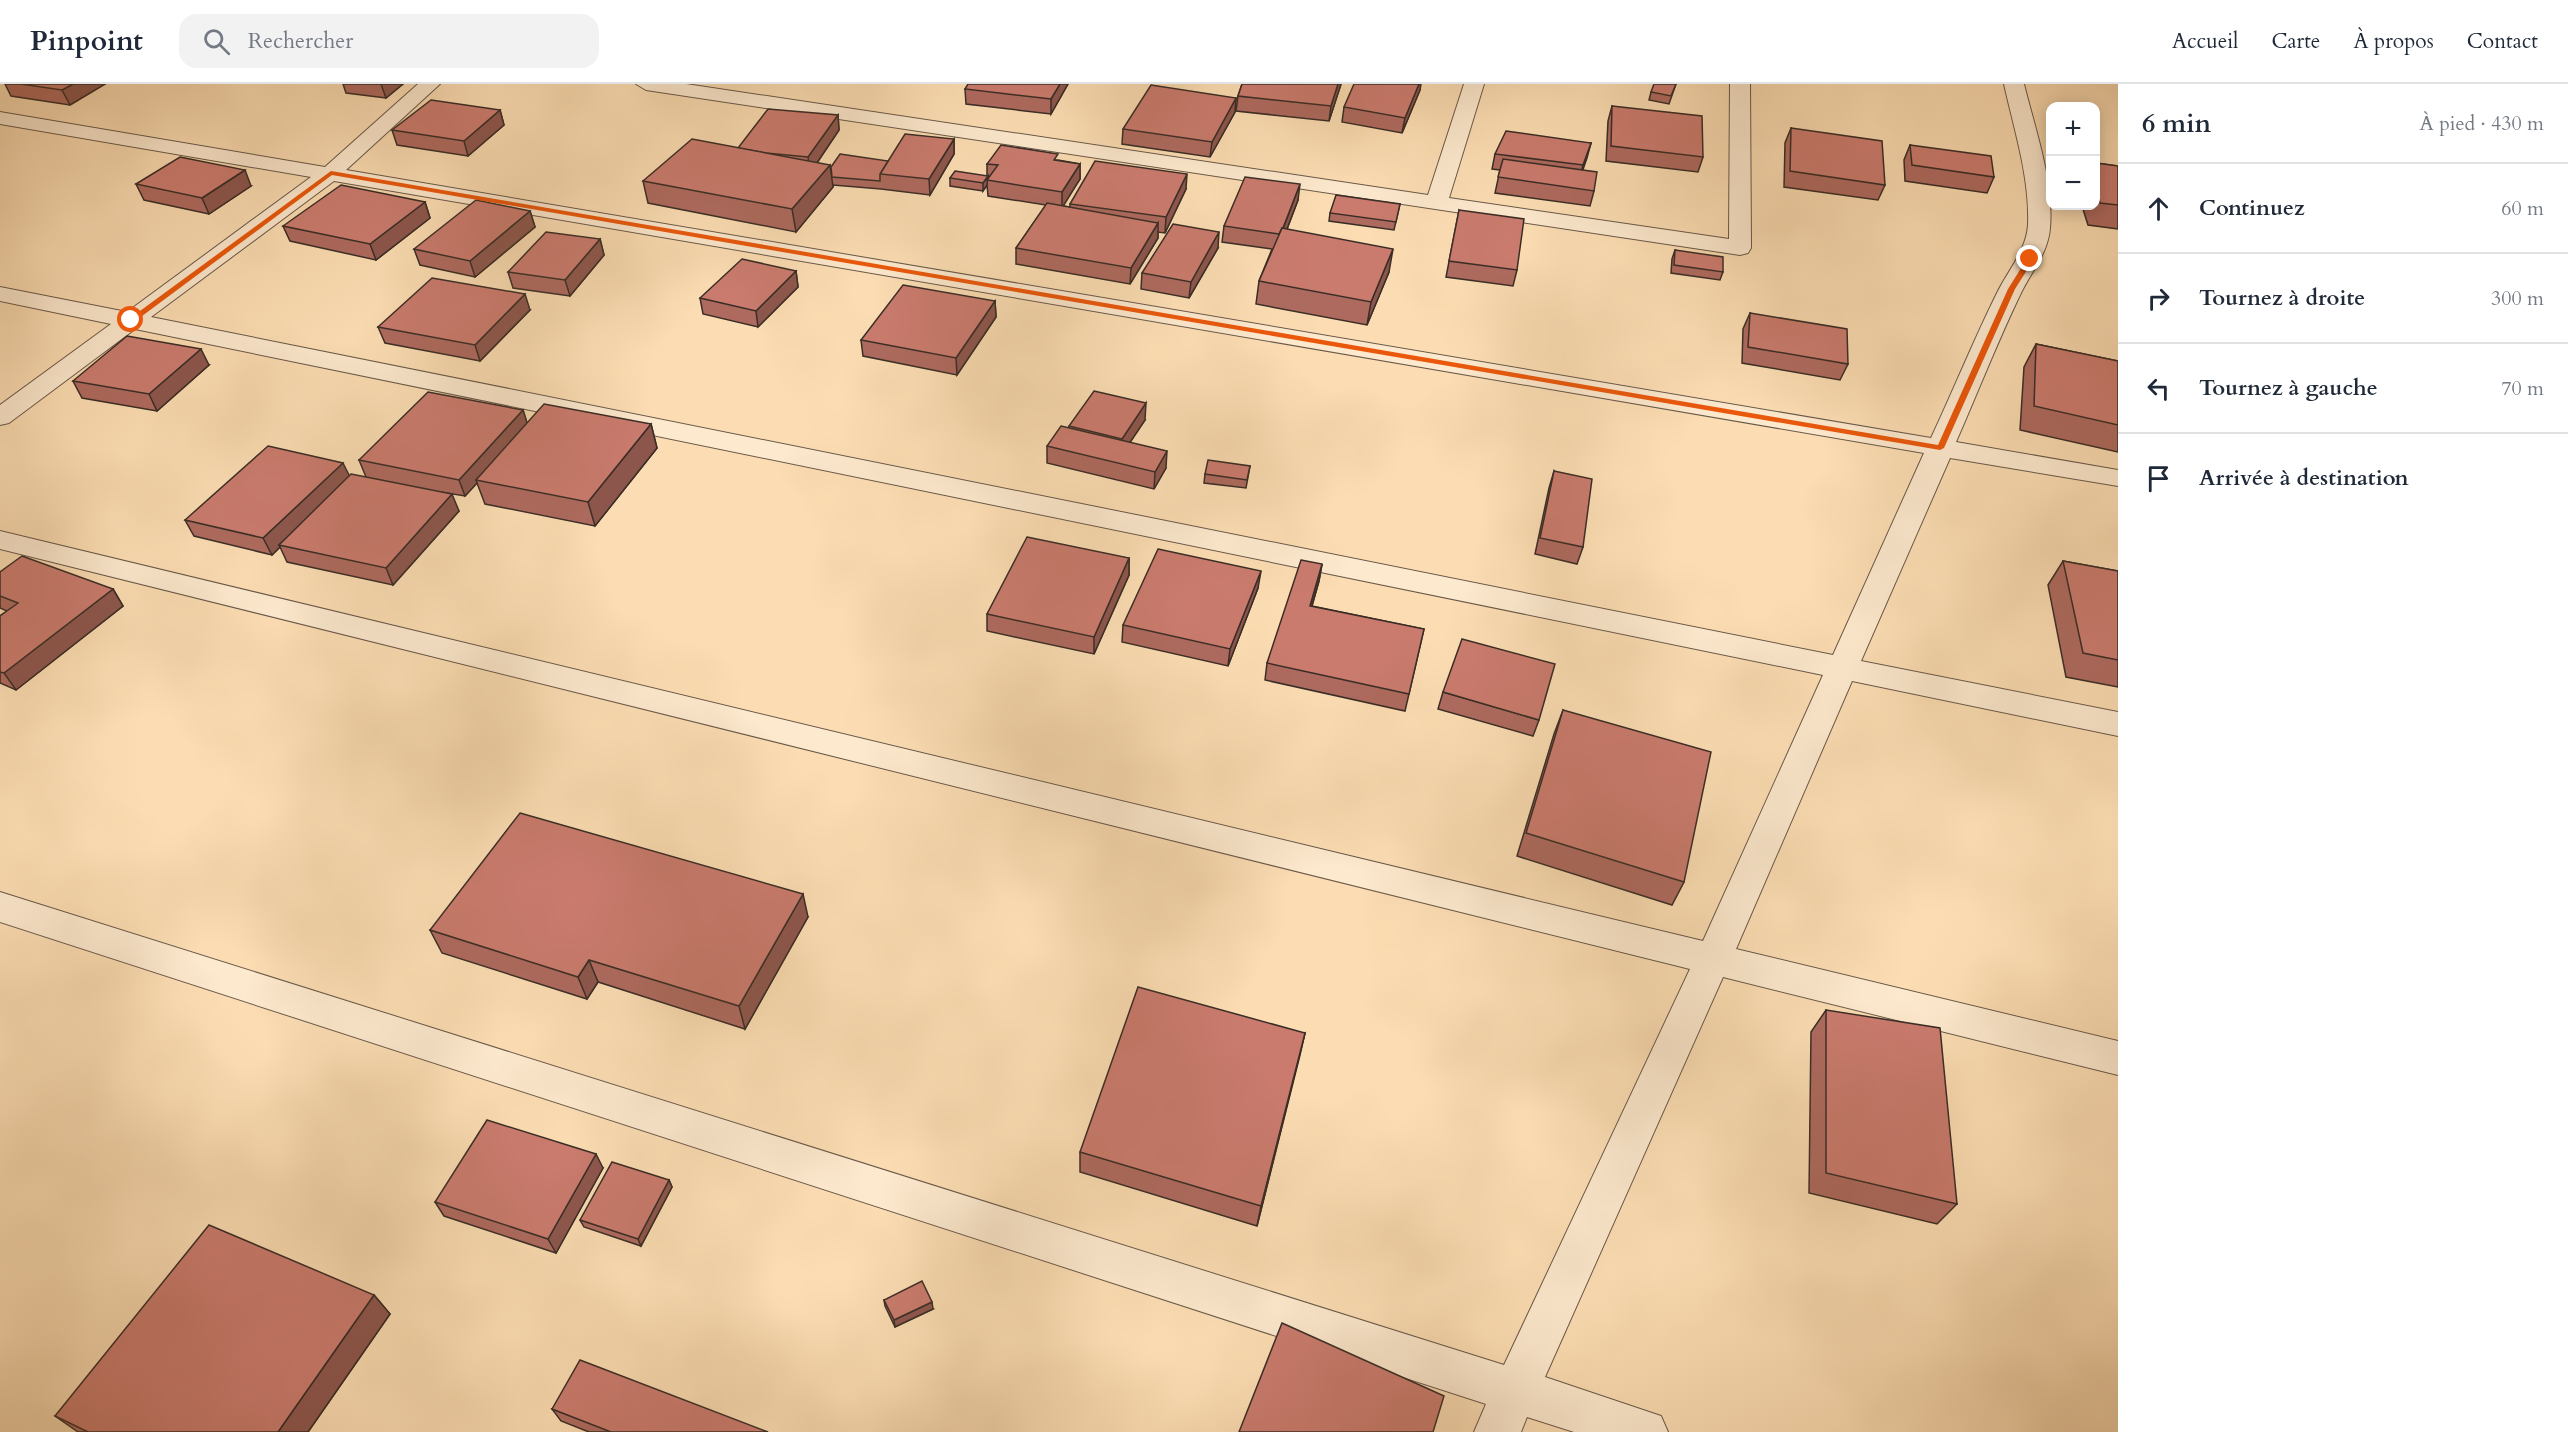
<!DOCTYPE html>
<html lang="fr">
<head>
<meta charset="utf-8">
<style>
  :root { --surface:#fff; --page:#f2f2f3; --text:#1f2937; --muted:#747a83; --line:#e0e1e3 }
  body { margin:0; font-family:Cardo,serif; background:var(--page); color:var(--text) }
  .controls { position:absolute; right:18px; top:18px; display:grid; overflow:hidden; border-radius:12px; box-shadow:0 3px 15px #0003 }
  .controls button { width:54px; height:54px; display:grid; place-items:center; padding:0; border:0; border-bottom:2px solid var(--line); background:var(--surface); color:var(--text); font:30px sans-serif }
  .stop { position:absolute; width:18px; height:18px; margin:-14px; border:4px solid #ea580c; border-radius:50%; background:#fff }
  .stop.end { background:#ea580c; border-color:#fff; box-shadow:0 2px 6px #0008 }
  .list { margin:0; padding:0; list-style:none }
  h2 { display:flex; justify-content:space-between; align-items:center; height:78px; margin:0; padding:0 24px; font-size:26px }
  h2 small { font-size:20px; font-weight:400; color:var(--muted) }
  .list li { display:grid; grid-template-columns:39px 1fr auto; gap:18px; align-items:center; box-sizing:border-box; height:90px; padding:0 24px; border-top:2px solid var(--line) }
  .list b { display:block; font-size:22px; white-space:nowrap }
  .list em { font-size:20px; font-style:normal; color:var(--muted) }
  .icon { flex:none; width:33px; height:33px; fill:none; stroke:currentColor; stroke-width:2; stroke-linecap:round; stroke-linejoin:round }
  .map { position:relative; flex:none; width:2118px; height:1348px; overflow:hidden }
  header { display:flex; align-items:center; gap:36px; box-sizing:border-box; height:84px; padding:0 30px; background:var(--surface); border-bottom:2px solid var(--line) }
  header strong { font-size:28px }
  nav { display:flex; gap:33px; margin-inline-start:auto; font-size:21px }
  .search { width:420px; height:54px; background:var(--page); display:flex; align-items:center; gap:15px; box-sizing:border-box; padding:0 21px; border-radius:18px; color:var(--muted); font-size:22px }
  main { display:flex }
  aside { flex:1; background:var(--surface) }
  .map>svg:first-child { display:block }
</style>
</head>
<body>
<header>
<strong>Pinpoint</strong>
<div class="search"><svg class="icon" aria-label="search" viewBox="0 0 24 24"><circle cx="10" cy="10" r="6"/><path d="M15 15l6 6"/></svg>Rechercher</div>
<nav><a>Accueil</a><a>Carte</a><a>À propos</a><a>Contact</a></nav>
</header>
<main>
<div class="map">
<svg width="2118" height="1348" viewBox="0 0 2118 1348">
  <rect width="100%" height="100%" fill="#fcddb3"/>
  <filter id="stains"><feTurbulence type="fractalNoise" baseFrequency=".00333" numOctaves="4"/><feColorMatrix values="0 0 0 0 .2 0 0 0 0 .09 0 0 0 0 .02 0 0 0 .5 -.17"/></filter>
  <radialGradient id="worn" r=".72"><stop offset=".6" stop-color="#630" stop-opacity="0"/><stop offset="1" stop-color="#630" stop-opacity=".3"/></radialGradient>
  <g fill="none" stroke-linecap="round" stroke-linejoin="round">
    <g stroke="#6a5949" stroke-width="2">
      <g id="minor">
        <path d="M418 0H440L346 86 1931 354C1954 305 1974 255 1998 207 2009 185 2026 167 2028 141 2030 94 2014 45 2004 0H2024C2035 45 2054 97 2050 144 2048 169 2033 185 2022 207 1998 256 1978 308 1956 358L2118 386V402L1950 374 1861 577 2118 628V652L1852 597 1736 865 2118 957V991L1723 893 1545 1293 1661 1332 1668 1348H1574L1527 1333 1521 1348H1474L1486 1320 0 838V808L1504 1281 1690 885 0 465V447L1703 857 1823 591 135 245 9 339 0 341V321L111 240 0 217V203L127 228 311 93 0 40V28L325 83ZM334 97 1924 369 1833 571 151 233Z"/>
        <path d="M636 0H686L1428 111 1464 0H1484L1449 114 1729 155 1730 0H1750L1751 164 1748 169 1740 171 646 6Z"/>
      </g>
    </g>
    <use href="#minor" fill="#fde9ce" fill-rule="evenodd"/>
  </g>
  <g fill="#ae6a5f" stroke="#3a2d26" stroke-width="1.5">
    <path d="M5 0H105L70 21 11 12Z"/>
    <path d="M343 0H403L386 14 346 9Z"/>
    <path d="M1068 0 1051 30 966 20 965 5Z"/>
    <path d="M1242 0H1341L1329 37 1236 27 1238 12Z"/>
    <path d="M1676 0 1669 20 1649 16 1651 8Z"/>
    <path d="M1420 6 1402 49 1342 38 1344 23Z"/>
    <path d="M1236 14 1235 28 1210 73 1122 60 1123 45Z"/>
    <path d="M1612 22 1703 73 1698 88 1606 77 1608 37Z"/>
    <path d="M500 26 504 41 468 72 397 61 392 46Z"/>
    <path d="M838 31 839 46 817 79 831 83 888 77 954 55V70L930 111 881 105 833 101V103L796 148 648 119 643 97 738 64Z"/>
    <path d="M1791 44 1885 101 1878 116 1784 103 1785 59Z"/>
    <path d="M1591 59 1582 86 1594 107 1590 122 1495 109 1500 86 1492 85 1495 70Z"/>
    <path d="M1910 61 1994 93 1987 109 1905 97 1904 76Z"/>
    <path d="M1058 76 1080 80V95L1062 122 1070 123V120L1186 105 1165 149 1158 148V154L1130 200 1016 180V164L1046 121 988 112 987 101 983 107 950 102V94L987 92V80Z"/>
    <path d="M2096 79 2118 82V145L2088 141 2082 122H2096Z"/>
    <path d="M136 100 251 102 209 130 144 116Z"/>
    <path d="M1298 116 1287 145 1389 188 1367 241 1256 220 1259 197 1272 165 1222 158 1224 142Z"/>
    <path d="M425 118 430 134 376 176 290 157 283 142Z"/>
    <path d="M1400 120 1394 146 1329 137 1330 129Z"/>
    <path d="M1459 126 1517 186 1513 202 1446 193Z"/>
    <path d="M530 127 535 143 475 193 420 181 414 165Z"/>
    <path d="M600 155 604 171 570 212 513 204 508 188Z"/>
    <path d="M1218 164 1189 214 1141 205 1142 189Z"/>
    <path d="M1675 166 1723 188 1720 196 1671 189 1672 175Z"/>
    <path d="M796 187 798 203 758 243 703 230 700 214Z"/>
    <path d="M995 217 996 233 957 291 863 272 861 256Z"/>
    <path d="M530 226 480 277 385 259 378 243Z"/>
    <path d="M1750 229 1848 280 1840 296 1742 279 1743 245Z"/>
    <path d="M2036 260 2118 277V368L2020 346 2024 283Z"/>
    <path d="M209 281 157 327 82 314 73 297Z"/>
    <path d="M523 326 527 339 651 340 657 364 595 442 485 420 477 399 465 412 441 408 459 427 393 501 287 478 280 463 272 471 194 452 185 436 366 393 359 376Z"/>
    <path d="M1145 336 1130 358 1166 384 1154 405 1047 379V362L1069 344V342Z"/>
    <path d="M1250 382 1246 404 1204 399 1205 390Z"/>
    <path d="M1554 387 1583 463 1577 480 1535 470 1549 404Z"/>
    <path d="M1129 474V491L1094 570 987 547V530Z"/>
    <path d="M2063 477 2118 487V603L2066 593 2048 501Z"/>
    <path d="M1322 480 1319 497 1312 522 1424 545 1405 627 1265 596 1267 579Z"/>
    <path d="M0 488 113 505 123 522 16 606 0 599V532L7 527 0 524Z"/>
    <path d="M1258 504 1228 582 1122 558 1123 541Z"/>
    <path d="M1443 608 1539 636 1533 652 1438 625Z"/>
    <path d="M1563 626 1684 798 1672 821 1517 772 1554 650Z"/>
    <path d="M808 833 745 945 598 898 587 915 442 869 430 846Z"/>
    <path d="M1826 926 1957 1120 1937 1140 1809 1109 1811 948Z"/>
    <path d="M1305 949 1257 1142 1080 1088V1068Z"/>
    <path d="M603 1084 556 1169 444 1132 435 1118Z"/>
    <path d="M669 1096 672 1103 641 1162 584 1143 580 1136Z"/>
    <path d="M374 1211 390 1230 308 1348H78L55 1332Z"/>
    <path d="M884 1216 933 1225 895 1243 885 1222Z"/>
    <path d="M552 1325 768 1348H589L561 1337Z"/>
  </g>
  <g fill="#8d564d" stroke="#3a2d26" stroke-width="1.5">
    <path d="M73 0H105L70 21 62 6Z"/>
    <path d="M381 0H403L386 14Z"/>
    <path d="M1060 0H1068L1051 30V15Z"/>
    <path d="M1338 0H1341L1329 37 1331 22Z"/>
    <path d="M1419 0H1421L1420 6 1402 49 1405 34Z"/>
    <path d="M1236 14 1235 28 1210 73 1212 58Z"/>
    <path d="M500 26 504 41 468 72 464 57Z"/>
    <path d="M838 31 839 46 810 89 808 73Z"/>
    <path d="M954 55V70L930 111 929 95Z"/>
    <path d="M1591 59 1587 74 1579 97 1583 81Z"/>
    <path d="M1080 80V95L1062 124V108Z"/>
    <path d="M830 81 833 103 796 148 792 125Z"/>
    <path d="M245 86 251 102 209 130 202 114Z"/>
    <path d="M1187 90 1186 105 1165 149 1166 133Z"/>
    <path d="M988 92 987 101 983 107V99Z"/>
    <path d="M1300 100 1298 116 1279 166 1281 150Z"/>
    <path d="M425 118 430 134 376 176 370 160Z"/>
    <path d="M530 127 535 143 475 193 470 177Z"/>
    <path d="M1158 139V154L1130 200 1131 184Z"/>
    <path d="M1219 148 1218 164 1189 214 1191 198Z"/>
    <path d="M600 155 604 171 570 212 565 196Z"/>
    <path d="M1393 165 1389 188 1367 241 1371 218Z"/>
    <path d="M796 187 798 203 758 243 756 227Z"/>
    <path d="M525 210 530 226 480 277 475 261Z"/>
    <path d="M995 217 996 233 957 291 956 274Z"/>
    <path d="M201 265 209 281 157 327 149 310Z"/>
    <path d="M1146 319 1145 336 1121 372 1122 355Z"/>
    <path d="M523 326 528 342 476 396 477 399 465 412 459 396Z"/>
    <path d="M651 340 657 364 595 442 588 418Z"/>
    <path d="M1167 367 1166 384 1154 405 1155 388Z"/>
    <path d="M343 379 351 395 279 461 280 463 272 471 263 454Z"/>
    <path d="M452 410 459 427 393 501 386 484Z"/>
    <path d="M1129 474V491L1094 570V553Z"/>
    <path d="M1322 480 1319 497 1307 539 1310 522Z"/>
    <path d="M1261 487 1258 504 1228 582 1230 565Z"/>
    <path d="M113 505 123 522 16 606 4 589Z"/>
    <path d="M803 810 808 833 745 945 739 922Z"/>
    <path d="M589 876 598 898 587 915 578 893Z"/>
    <path d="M1305 949 1300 971 1257 1142 1261 1122Z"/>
    <path d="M596 1070 603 1084 556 1169 548 1155Z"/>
    <path d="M669 1096 672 1103 641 1162 638 1155Z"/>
    <path d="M374 1211 390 1230 308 1348H278Z"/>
    <path d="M932 1218 933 1225 895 1243 894 1236Z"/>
  </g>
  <g fill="#ca7b6e" stroke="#3a2d26" stroke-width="1.5">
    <path d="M21 0H73L62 6Z"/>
    <path d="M968 0H1060L1051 15 965 5Z"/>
    <path d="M1242 0H1338L1331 22 1238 12Z"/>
    <path d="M1354 0H1419L1405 34 1344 23Z"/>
    <path d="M1654 0H1676L1671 12 1651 8Z"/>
    <path d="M1151 1 1236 14 1212 58 1123 45Z"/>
    <path d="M431 16 500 26 464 57 392 46Z"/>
    <path d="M1612 22 1702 32 1703 73 1611 62Z"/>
    <path d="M768 25 838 31 808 73 766 69 738 64Z"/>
    <path d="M1791 44 1882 57 1885 101 1790 87Z"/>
    <path d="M1506 47 1591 59 1583 81 1495 70Z"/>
    <path d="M905 50 954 55 929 95 880 90Z"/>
    <path d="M692 55 830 81 792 125 643 97Z"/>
    <path d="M1001 61 1058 70 1054 76 1080 80 1062 108 987 96 998 81 987 80Z"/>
    <path d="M1910 61 1991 72 1994 93 1912 81Z"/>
    <path d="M840 70 888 77 880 90V97L832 93 831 83Z"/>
    <path d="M180 73 245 86 202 114 136 100Z"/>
    <path d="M1503 75 1597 88 1594 107 1498 93Z"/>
    <path d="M1095 77 1187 90 1166 133 1070 120Z"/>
    <path d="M2096 79 2118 82V121L2100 119 2096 103Z"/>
    <path d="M955 87 988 92 983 99 950 94Z"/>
    <path d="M1245 93 1300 100 1283 144H1282L1279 150 1224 142Z"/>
    <path d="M341 101 425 118 370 160 283 142Z"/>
    <path d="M1336 111 1400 120 1396 138 1330 129Z"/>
    <path d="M476 116 530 127 470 177 414 165Z"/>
    <path d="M1047 119 1158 139 1131 184 1016 164Z"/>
    <path d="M1459 126 1524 135 1517 186 1449 177Z"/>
    <path d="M1173 140 1219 148 1191 198 1142 189Z"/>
    <path d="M1282 144 1393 165 1371 218 1259 197Z"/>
    <path d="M546 148 600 155 565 196 508 188Z"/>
    <path d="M1675 166 1723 173V188L1674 181Z"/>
    <path d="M742 175 796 187 756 227 700 214Z"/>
    <path d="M432 194 525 210 475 261 378 243Z"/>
    <path d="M903 201 995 217 956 274 861 256Z"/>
    <path d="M1750 229 1847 245 1848 280 1748 263Z"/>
    <path d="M127 252 201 265 149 310 73 297Z"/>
    <path d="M2036 260 2118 277V341L2034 322Z"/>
    <path d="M1094 307 1146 319 1122 355 1069 342Z"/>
    <path d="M428 308 523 326 459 396 359 376Z"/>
    <path d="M544 320 651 340 588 418 476 396Z"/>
    <path d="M1061 342 1167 367 1155 388 1047 362Z"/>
    <path d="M268 362 343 379 263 454 185 436Z"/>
    <path d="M1208 376 1250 382 1247 396 1205 390Z"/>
    <path d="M1554 387 1592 395 1583 463 1540 454Z"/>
    <path d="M351 390 452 410 386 484 279 461Z"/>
    <path d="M1027 453 1129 474 1094 553 987 530Z"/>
    <path d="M1158 465 1261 487 1230 565 1123 541Z"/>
    <path d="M22 472 113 505 4 589 0 588V532L18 519 0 512V488Z"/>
    <path d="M1301 476 1322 480 1310 522 1424 545 1409 610 1267 579Z"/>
    <path d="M2063 477 2118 487V576L2083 569Z"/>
    <path d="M1462 555 1555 580 1539 636 1443 608Z"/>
    <path d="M1563 626 1711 668 1684 798 1526 749Z"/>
    <path d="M520 729 803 810 739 922 589 876 578 893 430 846Z"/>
    <path d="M1138 903 1305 949 1261 1122 1080 1068Z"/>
    <path d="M1826 926 1940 944 1957 1120 1826 1089Z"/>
    <path d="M487 1036 596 1070 548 1155 435 1118Z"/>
    <path d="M612 1078 669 1096 638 1155 580 1136Z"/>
    <path d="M209 1141 374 1211 278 1348H88L55 1332Z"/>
    <path d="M922 1197 932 1218 894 1236 884 1216Z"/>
    <path d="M1282 1239 1444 1312 1433 1348H1239Z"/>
    <path d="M580 1276 768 1348H611L552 1325Z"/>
  </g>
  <path fill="#ea580c" d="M331 87 1938 361 2008 205 2028 173 2034 175 2015 205 1944 364 1940 366 332 91 134 238H129V235Z"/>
  <rect width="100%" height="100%" filter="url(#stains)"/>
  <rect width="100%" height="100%" fill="url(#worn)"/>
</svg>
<div class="controls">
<button>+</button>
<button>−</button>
</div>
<div class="stop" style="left:131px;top:236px"></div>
<div class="stop end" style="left:2030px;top:175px"></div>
</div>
<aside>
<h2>6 min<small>À pied · 430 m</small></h2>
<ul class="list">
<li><svg class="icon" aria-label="ahead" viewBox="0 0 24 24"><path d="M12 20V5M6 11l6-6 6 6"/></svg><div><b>Continuez</b></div><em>60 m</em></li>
<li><svg class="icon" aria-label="right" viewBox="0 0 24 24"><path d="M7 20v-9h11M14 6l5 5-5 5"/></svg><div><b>Tournez à droite</b></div><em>300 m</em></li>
<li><svg class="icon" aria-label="left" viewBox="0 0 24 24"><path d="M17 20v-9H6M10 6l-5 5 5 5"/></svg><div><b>Tournez à gauche</b></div><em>70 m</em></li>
<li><svg class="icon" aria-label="arrive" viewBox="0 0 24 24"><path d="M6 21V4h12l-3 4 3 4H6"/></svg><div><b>Arrivée à destination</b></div></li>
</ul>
</aside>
</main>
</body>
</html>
